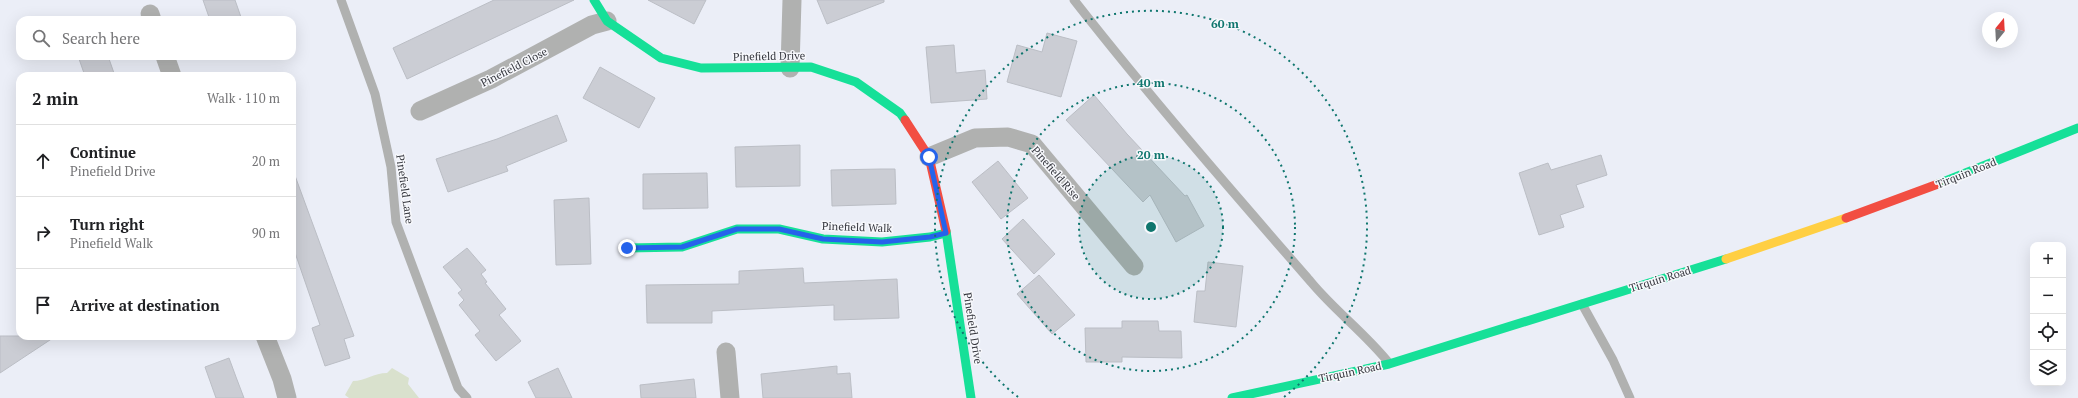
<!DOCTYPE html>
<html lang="en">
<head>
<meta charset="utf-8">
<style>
  :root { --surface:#fff; --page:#f2f2f2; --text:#202124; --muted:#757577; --line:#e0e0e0 }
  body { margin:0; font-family:"PT Serif",serif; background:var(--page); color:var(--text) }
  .controls { position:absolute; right:12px; bottom:12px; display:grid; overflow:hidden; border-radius:8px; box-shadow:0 4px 16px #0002 }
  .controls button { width:36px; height:36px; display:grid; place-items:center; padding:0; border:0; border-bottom:1px solid var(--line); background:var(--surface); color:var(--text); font:20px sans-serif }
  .compass { position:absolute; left:1982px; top:12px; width:36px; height:36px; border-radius:50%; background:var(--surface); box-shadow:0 4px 16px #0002; rotate:18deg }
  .stop { position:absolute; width:12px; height:12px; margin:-9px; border:3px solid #2563eb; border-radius:50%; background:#fff }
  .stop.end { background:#2563eb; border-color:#fff; box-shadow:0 1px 4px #0008 }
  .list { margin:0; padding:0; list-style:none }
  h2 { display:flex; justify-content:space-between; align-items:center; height:52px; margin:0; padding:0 16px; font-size:17px }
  h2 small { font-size:13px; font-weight:400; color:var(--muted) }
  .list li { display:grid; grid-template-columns:26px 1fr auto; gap:12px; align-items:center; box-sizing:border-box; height:72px; padding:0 16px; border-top:1px solid var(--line) }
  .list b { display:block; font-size:15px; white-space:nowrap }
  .list p { margin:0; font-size:13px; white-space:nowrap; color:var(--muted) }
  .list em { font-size:13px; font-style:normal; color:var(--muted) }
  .icon { flex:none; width:22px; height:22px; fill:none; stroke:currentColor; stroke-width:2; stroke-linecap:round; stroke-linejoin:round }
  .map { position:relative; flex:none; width:2078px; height:398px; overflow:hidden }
  .search { position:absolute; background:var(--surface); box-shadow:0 4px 16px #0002; left:16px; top:16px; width:280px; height:44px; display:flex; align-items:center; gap:10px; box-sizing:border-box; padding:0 14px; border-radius:12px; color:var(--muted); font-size:15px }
  .panel { position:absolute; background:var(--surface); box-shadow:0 4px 16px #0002; left:16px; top:72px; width:280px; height:268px; border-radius:12px }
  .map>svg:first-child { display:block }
</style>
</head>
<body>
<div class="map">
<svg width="2078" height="398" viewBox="0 0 2078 398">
  <rect width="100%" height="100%" fill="#ebeef7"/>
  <path fill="#d9e1cd" d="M392 368 409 378 408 384 419 398H349L345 395 353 381C365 381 374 373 387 373Z"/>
  <g fill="#cbcdd4" stroke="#bbbec5">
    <path d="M203 0H235L242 20H210Z"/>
    <path d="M494 0H574L407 79 393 48Z"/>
    <path d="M648 0H706L694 24Z"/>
    <path d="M817 0H884V2L827 24Z"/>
    <path d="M1047 33 1077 41 1061 97 1007 82 1017 45 1042 52Z"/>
    <path d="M954 45 956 73 985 70 987 99 931 103 926 47Z"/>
    <path d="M78 56H108L115 76H85Z"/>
    <path d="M600 67 655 98 639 128 583 98Z"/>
    <path d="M1094 95 1127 134 1185 196 1187 195 1204 226 1176 242 1150 195 1143 202 1066 120Z"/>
    <path d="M557 115 567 141 506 166 508 171 448 192 436 159 497 139Z"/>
    <path d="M800 145V186L736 187 735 147Z"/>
    <path d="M1601 155 1607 175 1576 185 1584 207 1560 215 1564 227 1539 235 1519 173 1548 163 1551 170Z"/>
    <path d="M998 161 1028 198 1001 219 972 182Z"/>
    <path d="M881 169H895L896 204 832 206 831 170Z"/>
    <path d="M292 173H294L354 336 344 339 350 358 325 366 312 328 320 325 292 244Z"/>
    <path d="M707 173 708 208 643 209V174Z"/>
    <path d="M589 198 591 264 556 265 554 200Z"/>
    <path d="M1023 219 1055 254 1034 274 1002 239Z"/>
    <path d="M467 248 486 270 481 274 487 282 485 283 506 309 499 315 521 341 496 361 475 335 480 331 459 305 464 300 458 293 462 290 443 267Z"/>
    <path d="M1208 262 1243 266 1236 327 1194 322 1197 291H1205Z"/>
    <path d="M803 268 804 283 897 279 899 318 834 320V305L712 311V323H647L646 285 739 284V271Z"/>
    <path d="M1039 275 1075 315 1052 334 1017 294Z"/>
    <path d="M1122 321H1158L1159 331H1181L1182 358 1122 357V362H1086L1085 328H1122Z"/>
    <path d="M0 336H56L0 373Z"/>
    <path d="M229 358 236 377 244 398H216L205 367Z"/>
    <path d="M837 366V374L850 373 852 398H763L761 374Z"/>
    <path d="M558 368 572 398H536L528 382Z"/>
    <path d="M694 379 696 398H641L640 385Z"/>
  </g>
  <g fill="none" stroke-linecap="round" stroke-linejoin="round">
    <g stroke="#b0b1b0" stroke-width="9">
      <path d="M341 0 375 94 391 167 396 222 458 388 467 398"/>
      <path d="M1074 0C1150 97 1231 190 1311 282 1335 311 1365 333 1389 363"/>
      <path d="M1582 304 1613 360 1630 398"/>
    </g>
    <g stroke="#b0b1b0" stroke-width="19">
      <path d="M150 14 152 20"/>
      <path d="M165 56 172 76"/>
      <path d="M790 68 792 0"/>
      <path d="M420 111 491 79 592 25 607 21"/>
      <path d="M929 157 975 138 1008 137 1032 144 1134 266"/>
      <path d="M265 336 282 379 287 398"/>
      <path d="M726 352 730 398"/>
    </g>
    <g stroke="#16e098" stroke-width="9">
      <path d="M594 0 607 21 661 58 701 68 811 67 856 82 900 113 905 120"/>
      <path d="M1938 184 2078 128"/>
      <path d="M946 231 971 398"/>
      <path d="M627 248 682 247 737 229H779L823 239 882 242 930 237 946 233"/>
      <path d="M1232 398 1389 364 1726 259"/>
    </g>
    <path stroke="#ffcf43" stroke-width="9" d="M1726 259 1846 218"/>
    <g stroke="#f24e42" stroke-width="9">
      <path d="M905 120 929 157 946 231"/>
      <path d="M1846 218 1938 184"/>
    </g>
  </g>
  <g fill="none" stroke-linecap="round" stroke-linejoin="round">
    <path stroke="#2563eb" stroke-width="5" d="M627 248 682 247 737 229H779L823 239 882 242 930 237 946 233 929 157"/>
  </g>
  <circle cx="1151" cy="227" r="72" fill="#0f766e" fill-opacity=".12"/>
  <g fill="none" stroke="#0f766e" stroke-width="2" stroke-dasharray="2 4">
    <circle cx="1151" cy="227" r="72"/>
    <circle cx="1151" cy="227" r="144"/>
    <path d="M1018 397A216 216 0 1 1 1284 397"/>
  </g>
  <g text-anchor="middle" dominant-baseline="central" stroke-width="3" stroke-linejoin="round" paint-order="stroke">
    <g font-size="11" fill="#35373e" stroke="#f7f8fc">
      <text transform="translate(769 56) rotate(-1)">Pinefield Drive</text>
      <text transform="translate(514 67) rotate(-27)">Pinefield Close</text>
      <text transform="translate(1056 173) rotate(49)">Pinefield Rise</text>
      <text transform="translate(1966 173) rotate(-22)">Tirquin Road</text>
      <text transform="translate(405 189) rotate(82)">Pinefield Lane</text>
      <text transform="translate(857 227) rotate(2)">Pinefield Walk</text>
      <text transform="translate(1660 279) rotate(-17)">Tirquin Road</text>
      <text transform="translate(973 328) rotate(81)">Pinefield Drive</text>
      <text transform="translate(1350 372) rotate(-12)">Tirquin Road</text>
    </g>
  </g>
  <circle cx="1151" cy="227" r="6" fill="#0f766e" stroke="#f7f8fc" stroke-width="2"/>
  <g font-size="12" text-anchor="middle" font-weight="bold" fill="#0f766e" stroke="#f7f8fc" stroke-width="3" stroke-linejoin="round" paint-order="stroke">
    <text x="1225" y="28">60 m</text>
    <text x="1151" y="87">40 m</text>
    <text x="1151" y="159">20 m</text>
  </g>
</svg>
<div class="controls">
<button>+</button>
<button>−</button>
<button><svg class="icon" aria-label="locate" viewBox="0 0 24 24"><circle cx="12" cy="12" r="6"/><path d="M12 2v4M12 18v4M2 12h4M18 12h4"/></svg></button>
<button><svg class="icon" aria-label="layers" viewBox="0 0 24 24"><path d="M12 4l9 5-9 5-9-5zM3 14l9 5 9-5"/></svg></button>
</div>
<svg class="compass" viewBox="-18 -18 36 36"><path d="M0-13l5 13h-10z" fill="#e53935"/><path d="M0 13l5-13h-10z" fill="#757577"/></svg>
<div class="stop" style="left:929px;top:157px"></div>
<div class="stop end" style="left:627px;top:248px"></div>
<div class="search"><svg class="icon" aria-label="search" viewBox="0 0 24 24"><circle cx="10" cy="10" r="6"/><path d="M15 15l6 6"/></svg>Search here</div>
<section class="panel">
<h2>2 min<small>Walk · 110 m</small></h2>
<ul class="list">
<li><svg class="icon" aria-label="ahead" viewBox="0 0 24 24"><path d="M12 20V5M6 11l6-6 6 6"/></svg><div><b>Continue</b><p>Pinefield Drive</p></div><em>20 m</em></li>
<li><svg class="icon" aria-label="right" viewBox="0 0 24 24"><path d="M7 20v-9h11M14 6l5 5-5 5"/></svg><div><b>Turn right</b><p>Pinefield Walk</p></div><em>90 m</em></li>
<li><svg class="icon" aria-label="arrive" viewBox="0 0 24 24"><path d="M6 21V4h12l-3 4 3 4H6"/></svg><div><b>Arrive at destination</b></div></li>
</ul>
</section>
</div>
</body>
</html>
